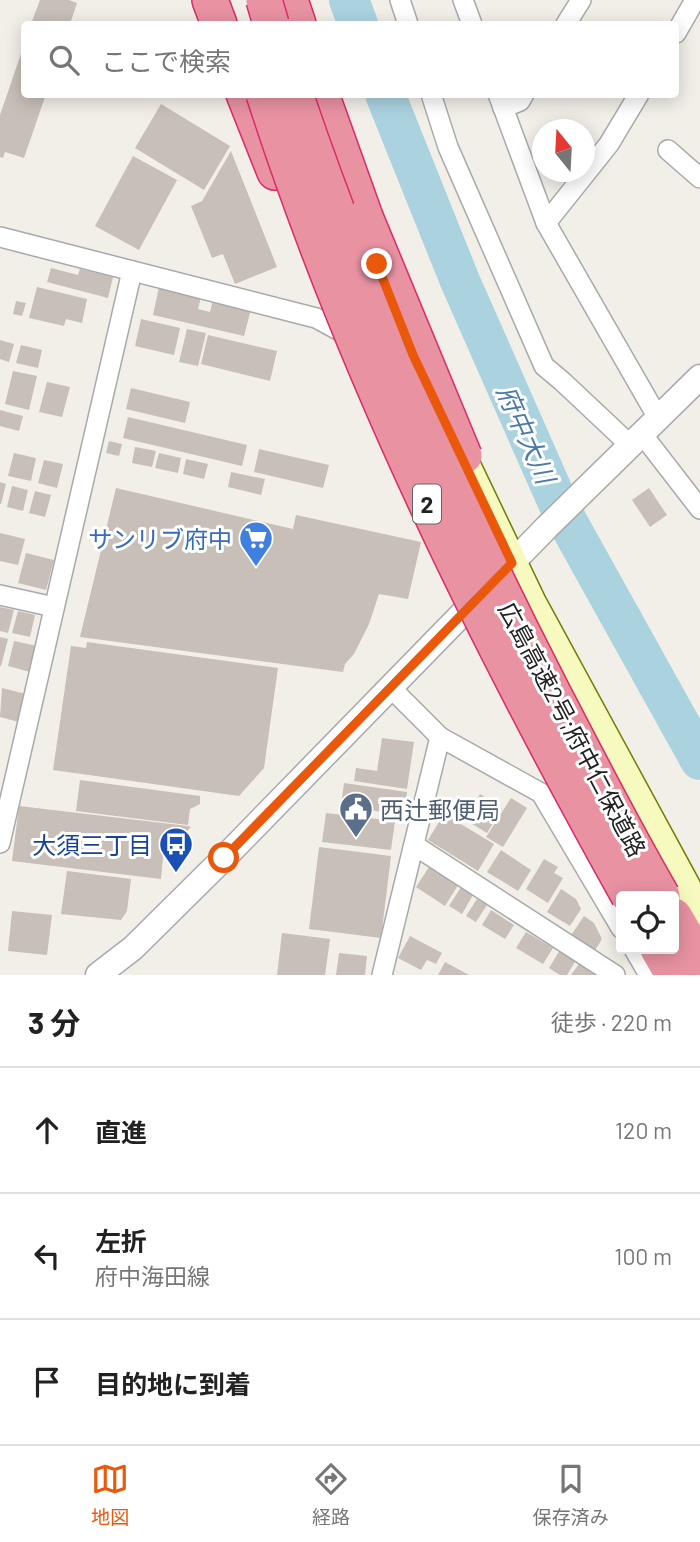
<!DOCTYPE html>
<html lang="ja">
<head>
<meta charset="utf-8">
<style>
  :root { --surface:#fff; --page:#f2f2f2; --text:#222; --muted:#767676; --line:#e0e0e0; --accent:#ea580c }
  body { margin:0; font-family:Barlow,"Noto Sans JP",sans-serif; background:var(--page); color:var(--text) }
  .controls { position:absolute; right:21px; bottom:21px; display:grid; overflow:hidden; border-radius:7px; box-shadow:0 4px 18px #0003 }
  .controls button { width:63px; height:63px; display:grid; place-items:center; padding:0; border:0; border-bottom:2px solid var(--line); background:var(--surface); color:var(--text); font:35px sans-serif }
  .compass { position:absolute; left:532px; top:119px; width:63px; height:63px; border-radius:50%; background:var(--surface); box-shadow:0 4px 18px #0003; rotate:342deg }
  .stop { position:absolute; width:21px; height:21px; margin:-16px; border:5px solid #ea580c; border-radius:50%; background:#fff }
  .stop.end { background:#ea580c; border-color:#fff; box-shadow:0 2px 7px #0008 }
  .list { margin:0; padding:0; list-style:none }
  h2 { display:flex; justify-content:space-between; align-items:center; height:91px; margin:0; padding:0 28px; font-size:30px }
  h2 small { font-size:23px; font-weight:400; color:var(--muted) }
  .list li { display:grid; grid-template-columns:46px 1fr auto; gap:21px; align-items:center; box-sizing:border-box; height:126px; padding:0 28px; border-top:2px solid var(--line) }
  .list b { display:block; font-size:26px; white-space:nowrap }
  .list p { margin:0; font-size:23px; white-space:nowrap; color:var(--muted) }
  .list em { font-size:23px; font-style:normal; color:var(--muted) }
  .icon { flex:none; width:38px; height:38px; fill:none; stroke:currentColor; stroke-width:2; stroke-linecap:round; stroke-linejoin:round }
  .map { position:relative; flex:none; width:700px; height:975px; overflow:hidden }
  .search { position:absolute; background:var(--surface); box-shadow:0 4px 18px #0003; left:21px; right:21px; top:21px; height:77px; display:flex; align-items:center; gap:18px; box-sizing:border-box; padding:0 24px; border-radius:7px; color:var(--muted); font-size:26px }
  .sheet { height:469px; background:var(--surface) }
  nav { display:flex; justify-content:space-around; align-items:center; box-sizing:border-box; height:98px; border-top:2px solid var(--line); background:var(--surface); font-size:19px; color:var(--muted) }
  nav a { display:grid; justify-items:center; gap:4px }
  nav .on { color:var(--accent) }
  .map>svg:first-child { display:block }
</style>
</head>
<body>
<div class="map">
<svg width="700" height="975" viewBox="0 0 700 975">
  <rect width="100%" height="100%" fill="#f2efe9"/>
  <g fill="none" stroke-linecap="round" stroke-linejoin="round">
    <g stroke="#aad3df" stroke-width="40">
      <path d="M349 0 358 24"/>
      <path d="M385 94 460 281 561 510 700 760"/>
    </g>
  </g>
  <g fill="#c7bfb8">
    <path d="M40 0H69L77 3 70 24H31Z"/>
    <path d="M24 45V94H46L24 158 5 152 3 158 0 157V115Z"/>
    <path d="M161 104 230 146 204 190 135 148Z"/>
    <path d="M231 151 277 267 235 284 223 254 212 258 191 206 202 201Z"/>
    <path d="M133 156 177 180 139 250 95 226Z"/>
    <path d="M51 268 78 275 80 269 113 277 108 298 47 282Z"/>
    <path d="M37 287 87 299 82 323 66 319 64 326 29 318Z"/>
    <path d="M159 287 201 297 198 309 210 312 213 300 251 309 244 336 153 315Z"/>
    <path d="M16 301 26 303 22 316 13 314Z"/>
    <path d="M141 319 180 328 174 355 135 346Z"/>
    <path d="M187 329 206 333 198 366 179 362Z"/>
    <path d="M208 335 277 351 270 381 201 364Z"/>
    <path d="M0 340 14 344 9 362 0 359Z"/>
    <path d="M21 345 42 350 38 368 16 363Z"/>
    <path d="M13 371 37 376 29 410 5 404Z"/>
    <path d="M47 382 70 387 62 417 39 412Z"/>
    <path d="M131 388 190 402 185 423 126 409Z"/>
    <path d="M0 410 23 416 19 431 0 426Z"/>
    <path d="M128 417 247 445 242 466 123 438Z"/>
    <path d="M109 441 122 444 119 456 106 453Z"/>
    <path d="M135 447 156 451 152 467 132 463Z"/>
    <path d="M259 449 329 465 323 488 254 472Z"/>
    <path d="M14 453 36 458 31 481 8 476Z"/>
    <path d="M159 453 181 458 178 473 155 468Z"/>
    <path d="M186 459 208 464 204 479 183 474Z"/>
    <path d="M44 460 63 464 57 488 38 483Z"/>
    <path d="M231 472 265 479 261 495 228 487Z"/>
    <path d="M0 482 6 484 1 504H0Z"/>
    <path d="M12 486 28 490 23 511 7 507Z"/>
    <path d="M116 488 293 529 296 515 421 542 408 599 379 594 369 624 354 654 345 664 343 672 80 637Z"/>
    <path d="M649 488 667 515 650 527 632 500Z"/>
    <path d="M35 491 51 495 45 517 29 513Z"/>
    <path d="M0 533 25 539 18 565 0 561Z"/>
    <path d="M26 553 54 560 46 590 18 583Z"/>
    <path d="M0 607 14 610 8 633 0 631Z"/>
    <path d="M18 611 35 615 30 637 12 633Z"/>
    <path d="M0 637 8 639 1 666H0Z"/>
    <path d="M14 641 37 646 30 672 8 666Z"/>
    <path d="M87 642 278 668 264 768 239 796 53 770 71 646 86 648Z"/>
    <path d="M2 688 26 694 19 722 0 717Z"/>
    <path d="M382 738 414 742 407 789 354 781 356 768 377 771Z"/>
    <path d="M80 780 200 796V804L190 809 188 825 76 811Z"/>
    <path d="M344 783 407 792 404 815 341 806Z"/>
    <path d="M480 794 502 808 487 833 464 819Z"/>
    <path d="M511 798 527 808 503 847 486 837Z"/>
    <path d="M19 806 188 826 191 827 163 856 161 879 12 861Z"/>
    <path d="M326 813 395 821 391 850 322 842Z"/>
    <path d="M444 814 494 844 478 871 428 840Z"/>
    <path d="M319 847 391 856 381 938 309 929Z"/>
    <path d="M501 850 531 870 518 891 487 872Z"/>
    <path d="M544 859 558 867 554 873 563 878 548 903 526 889Z"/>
    <path d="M431 864 460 882 445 906 416 887Z"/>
    <path d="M67 871 131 879 127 911 121 920 61 914Z"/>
    <path d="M461 887 473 895 462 914 449 906Z"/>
    <path d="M561 889 576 899 581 909 570 926 547 912Z"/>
    <path d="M477 899 487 905 476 922 466 916Z"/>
    <path d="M491 910 514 925 505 939 482 925Z"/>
    <path d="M12 911 52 915 47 955 8 951Z"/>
    <path d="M584 916 594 923 602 939 594 952 570 937Z"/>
    <path d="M526 932 553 948 543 964 516 948Z"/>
    <path d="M282 933 330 939 325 975H277Z"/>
    <path d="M410 936 442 953 436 964 427 960 421 970 398 958Z"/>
    <path d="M560 950 576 960 567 975H560L549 968Z"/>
    <path d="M339 953 367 956 365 975H336Z"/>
    <path d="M445 962 469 975H438Z"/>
    <path d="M579 964 596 975H571Z"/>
  </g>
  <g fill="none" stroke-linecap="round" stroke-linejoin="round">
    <g stroke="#a9a9a9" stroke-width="22">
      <g id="minor">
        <path d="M400 0 408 24"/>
        <path d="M463 0 472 24"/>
        <path d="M566 24 581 0"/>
        <path d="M676 33 695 0"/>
        <path d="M431 94 448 147 544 366 563 382 630 445"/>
        <path d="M498 94 546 223 658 418"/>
        <path d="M503 108 520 101 524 94"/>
        <path d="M668 150 700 178"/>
        <path d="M546 223 609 144 639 94"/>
        <path d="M0 237 316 318 351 337"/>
        <path d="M642 434 700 509"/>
        <path d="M0 595 54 607"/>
        <path d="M390 687 440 737"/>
        <path d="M0 843 132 271"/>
        <path d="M414 845 615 975"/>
        <path d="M634 949 649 975"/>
        <path d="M382 975 440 737 541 793 621 928"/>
      </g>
    </g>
    <g stroke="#a9a9a9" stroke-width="27">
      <path id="tertiary" d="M98 975 133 948 224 858 547 527 700 377"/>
    </g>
    <g stroke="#707d05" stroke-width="31">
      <path id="secondary" d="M453 438 532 603 700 912"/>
    </g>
    <g stroke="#dc2a67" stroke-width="38">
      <g id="motorway">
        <path d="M210 0 219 24"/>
        <path d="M290 0 298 24"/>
        <path d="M244 94 275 172"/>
        <path d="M321 94 365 217"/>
        <path d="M674 916 700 960"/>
        <path d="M658 949 673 975"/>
      </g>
    </g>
    <use href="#minor" stroke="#fff" stroke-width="19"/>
    <use href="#tertiary" stroke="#fff" stroke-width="24"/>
    <use href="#secondary" stroke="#f7fabf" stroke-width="28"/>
    <use href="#motorway" stroke="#e892a2" stroke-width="35"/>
    <g stroke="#dc2a67" stroke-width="38" stroke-linecap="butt">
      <g id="motorway-bridge">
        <path d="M264 0 271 24"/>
        <path d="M264 94C354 374 486 640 629 896"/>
        <path d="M295 94C365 300 453 499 552 691 588 760 623 829 662 896"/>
        <path d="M365 217 464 456"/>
      </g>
    </g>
    <use href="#motorway-bridge" stroke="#e892a2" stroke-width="35"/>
  </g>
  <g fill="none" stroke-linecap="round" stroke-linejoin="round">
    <path stroke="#ea580c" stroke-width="9" d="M224 858 512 563 413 355 377 264"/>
  </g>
  <defs>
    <g id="supermarket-pin" transform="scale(1.75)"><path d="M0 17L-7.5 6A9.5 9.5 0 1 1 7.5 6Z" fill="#3f7fe0" stroke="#fff"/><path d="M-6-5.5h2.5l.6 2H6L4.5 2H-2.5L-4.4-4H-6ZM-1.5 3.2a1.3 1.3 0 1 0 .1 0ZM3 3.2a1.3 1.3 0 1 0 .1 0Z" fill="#fff"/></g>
    <g id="civic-pin" transform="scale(1.75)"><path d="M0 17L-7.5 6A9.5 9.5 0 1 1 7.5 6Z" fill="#5c6f8a" stroke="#fff"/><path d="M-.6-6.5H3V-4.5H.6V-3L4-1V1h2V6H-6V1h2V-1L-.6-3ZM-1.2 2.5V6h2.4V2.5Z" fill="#fff"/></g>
    <g id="bus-pin" transform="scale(1.75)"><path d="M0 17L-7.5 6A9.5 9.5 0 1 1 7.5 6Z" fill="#1a4fb4" stroke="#fff"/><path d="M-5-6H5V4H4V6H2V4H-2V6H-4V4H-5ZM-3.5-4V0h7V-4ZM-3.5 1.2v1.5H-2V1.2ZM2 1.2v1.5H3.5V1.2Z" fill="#fff"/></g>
  </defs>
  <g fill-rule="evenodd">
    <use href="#supermarket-pin" x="256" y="538"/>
    <use href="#civic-pin" x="356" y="809"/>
    <use href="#bus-pin" x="176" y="844"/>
  </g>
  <g text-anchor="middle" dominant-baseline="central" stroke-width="6" stroke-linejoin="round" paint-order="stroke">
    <rect fill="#fff" stroke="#646464" stroke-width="2" x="413" y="484.5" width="28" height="39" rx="5"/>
    <g font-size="23" font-weight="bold" fill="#222">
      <text x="427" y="504">2</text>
    </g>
    <g font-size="24" fill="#366cbe" stroke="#fff" text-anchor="end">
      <text x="232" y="538">サンリブ府中</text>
    </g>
    <g font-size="24" fill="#222" stroke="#fff">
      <text transform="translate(573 729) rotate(62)">広島高速2号;府中仁保道路</text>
    </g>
    <g font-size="24" fill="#4e5e75" stroke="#fff" text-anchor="start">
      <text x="380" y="809">西辻郵便局</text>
    </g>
    <g font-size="24" fill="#164399" stroke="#fff" text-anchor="end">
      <text x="152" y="844">大須三丁目</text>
    </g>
    <g font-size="26" font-style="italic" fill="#4a7aab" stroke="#fff">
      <text transform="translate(527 434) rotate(66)">府中大川</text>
    </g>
  </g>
</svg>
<div class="controls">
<button><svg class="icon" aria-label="locate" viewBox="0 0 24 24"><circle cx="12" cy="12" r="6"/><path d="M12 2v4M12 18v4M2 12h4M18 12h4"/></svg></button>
</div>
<svg class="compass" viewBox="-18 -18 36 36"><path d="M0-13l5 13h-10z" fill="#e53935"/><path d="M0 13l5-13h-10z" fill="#767676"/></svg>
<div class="stop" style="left:224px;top:858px"></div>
<div class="stop end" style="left:377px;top:264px"></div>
<div class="search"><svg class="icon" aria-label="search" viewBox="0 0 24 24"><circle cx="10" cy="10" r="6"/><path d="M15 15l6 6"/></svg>ここで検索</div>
</div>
<section class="sheet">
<h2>3 分<small>徒歩 · 220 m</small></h2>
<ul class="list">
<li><svg class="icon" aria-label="ahead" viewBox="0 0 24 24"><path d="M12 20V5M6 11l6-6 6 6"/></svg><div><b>直進</b></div><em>120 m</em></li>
<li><svg class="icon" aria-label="left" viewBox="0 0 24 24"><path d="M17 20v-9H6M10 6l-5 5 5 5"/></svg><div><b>左折</b><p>府中海田線</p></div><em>100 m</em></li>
<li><svg class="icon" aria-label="arrive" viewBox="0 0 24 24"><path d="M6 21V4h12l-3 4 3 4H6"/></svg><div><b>目的地に到着</b></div></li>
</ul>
</section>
<nav>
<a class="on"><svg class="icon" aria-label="map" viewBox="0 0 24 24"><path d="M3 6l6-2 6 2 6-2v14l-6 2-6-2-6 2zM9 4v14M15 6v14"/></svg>地図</a>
<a><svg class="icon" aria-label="directions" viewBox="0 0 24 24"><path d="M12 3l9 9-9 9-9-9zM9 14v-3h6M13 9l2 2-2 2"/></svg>経路</a>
<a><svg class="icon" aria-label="saved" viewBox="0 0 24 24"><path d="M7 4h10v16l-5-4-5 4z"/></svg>保存済み</a>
</nav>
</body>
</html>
